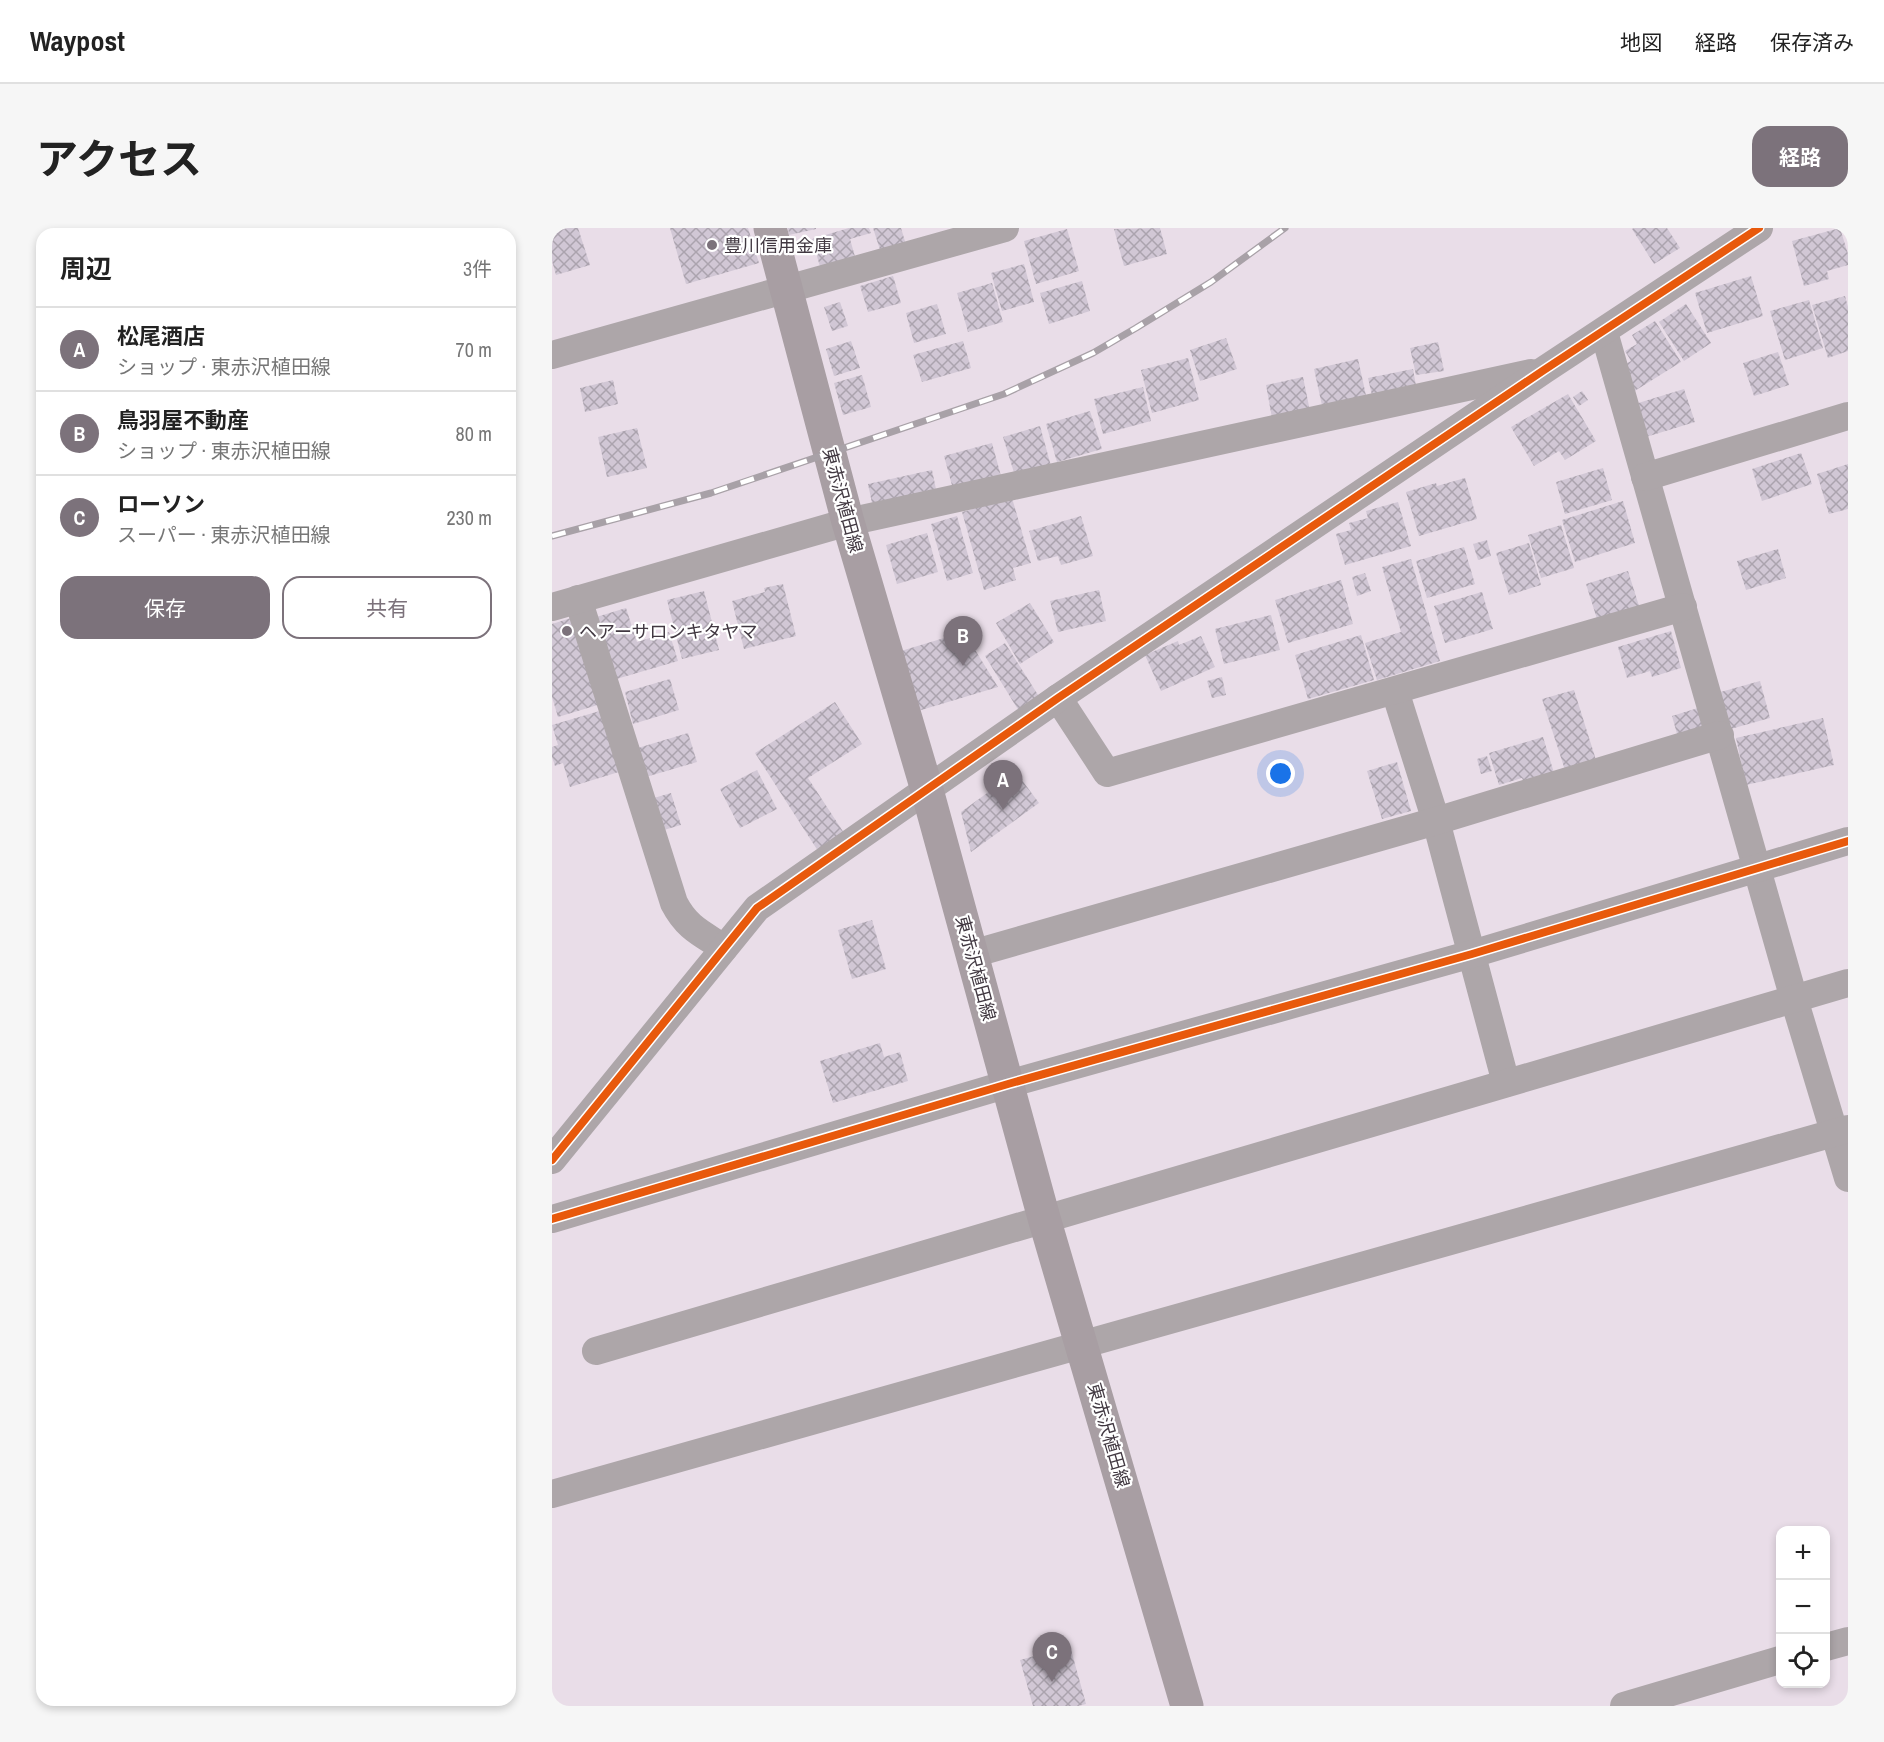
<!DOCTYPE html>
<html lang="ja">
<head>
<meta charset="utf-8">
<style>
  :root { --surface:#fff; --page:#f6f6f6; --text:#222; --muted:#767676; --line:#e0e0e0; --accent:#7c727b }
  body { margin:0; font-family:"Archivo Narrow","Noto Sans JP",sans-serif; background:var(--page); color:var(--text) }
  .controls { position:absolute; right:18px; bottom:18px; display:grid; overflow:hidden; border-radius:12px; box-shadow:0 3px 9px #0003 }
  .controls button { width:54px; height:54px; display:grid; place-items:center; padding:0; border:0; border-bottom:2px solid var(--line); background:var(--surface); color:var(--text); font:30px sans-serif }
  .you { position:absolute; left:729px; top:546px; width:21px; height:21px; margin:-15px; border:4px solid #fff; border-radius:50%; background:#1a73e8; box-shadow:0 0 0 9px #1a73e833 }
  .badge { display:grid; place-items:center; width:39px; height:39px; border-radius:50%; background:var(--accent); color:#fff; font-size:20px; font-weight:700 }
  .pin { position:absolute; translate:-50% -50px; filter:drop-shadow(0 2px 3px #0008) }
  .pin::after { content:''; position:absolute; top:32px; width:21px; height:18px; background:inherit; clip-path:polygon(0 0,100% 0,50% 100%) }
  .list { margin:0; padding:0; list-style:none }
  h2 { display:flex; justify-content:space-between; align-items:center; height:78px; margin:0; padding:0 24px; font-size:26px }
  h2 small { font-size:20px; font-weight:400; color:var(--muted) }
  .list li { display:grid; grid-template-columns:39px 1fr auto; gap:18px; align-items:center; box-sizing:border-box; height:84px; padding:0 24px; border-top:2px solid var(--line) }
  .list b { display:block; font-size:22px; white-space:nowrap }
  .list p { margin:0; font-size:20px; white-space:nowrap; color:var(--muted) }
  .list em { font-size:20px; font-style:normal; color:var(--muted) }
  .actions { display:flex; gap:12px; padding:18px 24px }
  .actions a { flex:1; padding:14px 0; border:2px solid var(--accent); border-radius:18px; text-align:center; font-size:21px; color:var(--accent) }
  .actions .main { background:var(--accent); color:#fff }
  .icon { flex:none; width:33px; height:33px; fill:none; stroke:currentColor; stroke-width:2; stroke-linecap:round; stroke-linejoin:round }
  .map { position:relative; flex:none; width:1296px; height:1478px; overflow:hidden; border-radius:18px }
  header { display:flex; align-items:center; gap:36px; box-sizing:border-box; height:84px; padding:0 30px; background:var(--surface); border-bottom:2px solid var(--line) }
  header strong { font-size:28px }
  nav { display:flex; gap:33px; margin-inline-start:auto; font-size:21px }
  .intro { display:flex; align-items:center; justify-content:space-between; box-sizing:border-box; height:144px; padding:0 36px }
  h1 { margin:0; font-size:42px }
  .button { padding:15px 27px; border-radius:18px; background:var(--accent); color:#fff; font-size:21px; font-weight:700 }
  main { display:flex; gap:36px; padding:0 36px }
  aside { flex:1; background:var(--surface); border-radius:18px; box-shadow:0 3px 9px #0003 }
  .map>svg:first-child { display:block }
</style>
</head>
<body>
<header>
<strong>Waypost</strong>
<nav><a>地図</a><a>経路</a><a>保存済み</a></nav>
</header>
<div class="intro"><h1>アクセス</h1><a class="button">経路</a></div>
<main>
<aside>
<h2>周辺<small>3件</small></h2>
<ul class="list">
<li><span class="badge">A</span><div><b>松尾酒店</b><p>ショップ · 東赤沢植田線</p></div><em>70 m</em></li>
<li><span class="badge">B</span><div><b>鳥羽屋不動産</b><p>ショップ · 東赤沢植田線</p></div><em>80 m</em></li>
<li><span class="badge">C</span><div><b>ローソン</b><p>スーパー · 東赤沢植田線</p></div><em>230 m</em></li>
</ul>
<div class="actions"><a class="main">保存</a><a>共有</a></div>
</aside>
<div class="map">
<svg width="1296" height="1478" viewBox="0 0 1296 1478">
  <defs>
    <pattern id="building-cross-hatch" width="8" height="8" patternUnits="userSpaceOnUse" patternTransform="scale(1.5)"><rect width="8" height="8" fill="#d1c7d5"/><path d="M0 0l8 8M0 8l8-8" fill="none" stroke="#aba3ae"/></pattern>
  </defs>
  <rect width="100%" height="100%" fill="#e9dde8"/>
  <g fill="url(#building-cross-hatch)">
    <path d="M0 0H26L38 37 4 47 0 33Z"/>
    <path d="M118 0H196L207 35 134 56Z"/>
    <path d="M236 0H264V1L237 7Z"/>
    <path d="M297 0H317L319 5 298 11 306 39 271 49 260 11Z"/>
    <path d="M321 0H349L355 20 330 28Z"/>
    <path d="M608 0 615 26 572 38 562 1Z"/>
    <path d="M1082 0H1115L1128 20 1102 36 1080 1Z"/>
    <path d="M1288 0 1296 26V37L1275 43 1277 51 1252 58 1240 13Z"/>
    <path d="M515 1 527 43 484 56 472 13Z"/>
    <path d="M472 36 482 74 450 83 439 45Z"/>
    <path d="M341 48 349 75 316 84 308 58Z"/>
    <path d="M1199 48 1211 88 1155 105 1143 65Z"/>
    <path d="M530 53 538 83 497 96 488 65Z"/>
    <path d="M440 55 451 94 416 104 405 65Z"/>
    <path d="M1293 68 1296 79V123L1276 130 1260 77Z"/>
    <path d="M1257 72 1271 120 1233 132 1218 83Z"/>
    <path d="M288 74 296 98 280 103 272 79Z"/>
    <path d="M385 76 394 106 362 115 354 85Z"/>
    <path d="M1134 76 1159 115 1132 133 1107 94Z"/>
    <path d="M1103 93 1129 134 1081 164 1066 140 1079 133 1073 123 1085 116 1080 107Z"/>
    <path d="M674 110 685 141 648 153 638 122Z"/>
    <path d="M299 113 308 140 282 148 274 121Z"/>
    <path d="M411 113 419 140 370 154 361 127Z"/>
    <path d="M886 114 892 143 864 147 858 120Z"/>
    <path d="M1226 124 1237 157 1202 168 1191 135Z"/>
    <path d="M636 130 647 172 600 185 589 142Z"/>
    <path d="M806 131 815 172 771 182 762 141Z"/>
    <path d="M861 141 865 163 821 172 816 150Z"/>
    <path d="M310 147 319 179 291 187 282 155Z"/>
    <path d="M751 149 758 183 720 190 714 157Z"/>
    <path d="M61 152 66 176 33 184 28 160Z"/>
    <path d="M591 159 599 193 551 206 542 171Z"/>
    <path d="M1132 161 1143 194 1094 209 1083 176Z"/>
    <path d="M1030 163 1036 172 1027 178 1021 169Z"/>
    <path d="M1016 166 1044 213 1013 232 1007 223 982 238 959 199Z"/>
    <path d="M538 183 550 221 505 234 494 196Z"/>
    <path d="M488 198 499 238 463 248 451 209Z"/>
    <path d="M85 200 95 240 55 249 46 209Z"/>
    <path d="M440 215 449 248 401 261 392 228Z"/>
    <path d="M1249 225 1260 256 1210 273 1200 241Z"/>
    <path d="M1296 236V281L1277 286 1265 246Z"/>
    <path d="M1051 240 1060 272 1013 286 1004 254Z"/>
    <path d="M380 242 385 266 321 280 316 256Z"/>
    <path d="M913 250 925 291 867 308 854 264 884 255 885 258Z"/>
    <path d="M460 270 479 335 461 340 464 352 432 362 410 284Z"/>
    <path d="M1071 273 1083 315 1023 334 1010 292Z"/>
    <path d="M846 274 859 318 793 337 784 306 799 302 797 295 816 290 814 283Z"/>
    <path d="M405 288 421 345 395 353 379 296Z"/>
    <path d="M529 288 541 328 509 337 506 328 486 333 477 303Z"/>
    <path d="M1009 297 1022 340 989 350 976 307Z"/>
    <path d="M375 305 386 344 345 356 334 317Z"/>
    <path d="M935 312 939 328 926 332 921 316Z"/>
    <path d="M977 315 989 357 957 367 944 325Z"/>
    <path d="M912 319 923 356 875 370 864 333Z"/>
    <path d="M1226 321 1234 350 1194 362 1185 333Z"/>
    <path d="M859 331 888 433 825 452 813 415 849 404 830 339Z"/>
    <path d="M1076 343 1087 378 1045 391 1034 356Z"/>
    <path d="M813 345 819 363 805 368 800 349Z"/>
    <path d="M789 352 801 396 736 415 723 372Z"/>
    <path d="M231 356 244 408 192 421 180 373 213 364 212 360Z"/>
    <path d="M547 362 554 393 506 404 498 373Z"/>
    <path d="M152 363 167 422 130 431 115 372Z"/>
    <path d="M930 364 941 401 893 415 882 378Z"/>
    <path d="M478 375 502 414 468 436 444 395Z"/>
    <path d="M74 380 85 414 117 404 126 433 61 452 41 390Z"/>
    <path d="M719 387 728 422 672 436 663 401Z"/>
    <path d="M22 389 49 476 6 489 0 469V396Z"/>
    <path d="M1119 403 1129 440 1100 449 1098 443 1075 450 1066 419Z"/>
    <path d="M412 404 446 459 366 483 349 423Z"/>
    <path d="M809 407 822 452 756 471 743 427Z"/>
    <path d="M649 408 663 439 609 463 593 427 626 413 627 417Z"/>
    <path d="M453 415 488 470 467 483 433 428Z"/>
    <path d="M670 449 674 467 660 470 655 453Z"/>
    <path d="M118 451 127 482 81 496 73 464Z"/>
    <path d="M1208 453 1218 490 1175 502 1165 465Z"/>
    <path d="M1022 462 1044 532 1013 542 990 471Z"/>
    <path d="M283 474 310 516 256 550 292 605 266 623 203 525Z"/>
    <path d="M1146 480 1154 505 1127 513 1120 488Z"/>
    <path d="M51 482 70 543 18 559 11 535 3 538 0 529V519L6 517 0 497Z"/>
    <path d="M1271 490 1282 537 1194 557 1184 510Z"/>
    <path d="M136 505 145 534 87 551 79 522Z"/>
    <path d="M991 509 1003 548 973 558 970 550 947 557 937 525Z"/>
    <path d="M935 528 940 543 929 546 925 531Z"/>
    <path d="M845 534 859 583 830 591 815 543Z"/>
    <path d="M205 542 225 581 188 600 168 561Z"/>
    <path d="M464 544 487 575 419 624 409 584Z"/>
    <path d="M119 565 129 597 105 604 95 572Z"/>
    <path d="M320 692 334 741 300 751 286 702Z"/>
    <path d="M328 815 332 829 348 824 356 853 281 875 268 833Z"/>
    <path d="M518 1418 534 1476 526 1478H481L468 1432Z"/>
  </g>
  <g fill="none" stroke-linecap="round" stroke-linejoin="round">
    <g stroke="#ada6a9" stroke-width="28">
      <path d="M1052 104 1242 771 1296 950"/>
      <path d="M0 127 453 0"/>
      <path d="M1093 249 1296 188"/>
      <path d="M26 371 122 675C135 700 149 705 172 720"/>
      <path d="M0 379 296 294 979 145"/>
      <path d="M843 463 884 593 954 855"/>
      <path d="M506 470 555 545 1131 379"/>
      <path d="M420 726 884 593 1168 507"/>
      <path d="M0 932 205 680 506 470 992 142 1207 0"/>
      <path d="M0 991 456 856 920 726 1296 613"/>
      <path d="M44 1123 1296 755"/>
      <path d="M0 1266 1296 901"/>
      <path d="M1274 1419 1296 1413"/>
      <path d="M1072 1478 1228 1432"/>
    </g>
    <path stroke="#a89ea3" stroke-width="33" d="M218 0 296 294 375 562 492 990 635 1478"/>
    <g stroke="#a8a1a7" stroke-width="7">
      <path id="rail" d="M0 308 159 265 452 166 541 125 584 100 659 54 733 0"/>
    </g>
    <use href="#rail" stroke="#fff" stroke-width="4.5" stroke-dasharray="14" stroke-linecap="butt"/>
    <g stroke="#fff" stroke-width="11">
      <g id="cycleway">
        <path d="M0 932 205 680 506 470 992 142 1207 0"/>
        <path d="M0 991 456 856 920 726 1296 613"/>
      </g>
    </g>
    <use href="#cycleway" stroke="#e8590c" stroke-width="8"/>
  </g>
  <g fill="#7c727b" stroke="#fff" stroke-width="2">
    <circle cx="160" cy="17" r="6"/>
    <circle cx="15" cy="403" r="6"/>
  </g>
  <g text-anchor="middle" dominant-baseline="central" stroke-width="4.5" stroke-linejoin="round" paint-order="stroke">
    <g font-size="18" fill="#413841" stroke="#fff" text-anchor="start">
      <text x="172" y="17">豊川信用金庫</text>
      <text x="27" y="403">ヘアーサロンキタヤマ</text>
    </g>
    <g font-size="18" fill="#413841" stroke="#fff">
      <text transform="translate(291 272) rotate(75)">東赤沢植田線</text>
      <text transform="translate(424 740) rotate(75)">東赤沢植田線</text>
      <text transform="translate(557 1207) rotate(74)">東赤沢植田線</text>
    </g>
  </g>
</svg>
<div class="controls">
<button>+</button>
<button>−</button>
<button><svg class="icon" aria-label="locate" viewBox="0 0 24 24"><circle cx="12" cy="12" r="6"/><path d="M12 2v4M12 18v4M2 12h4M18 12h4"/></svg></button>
</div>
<div class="you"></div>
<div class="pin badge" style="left:451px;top:582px">A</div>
<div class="pin badge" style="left:411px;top:438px">B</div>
<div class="pin badge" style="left:500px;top:1454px">C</div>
</div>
</main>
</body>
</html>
